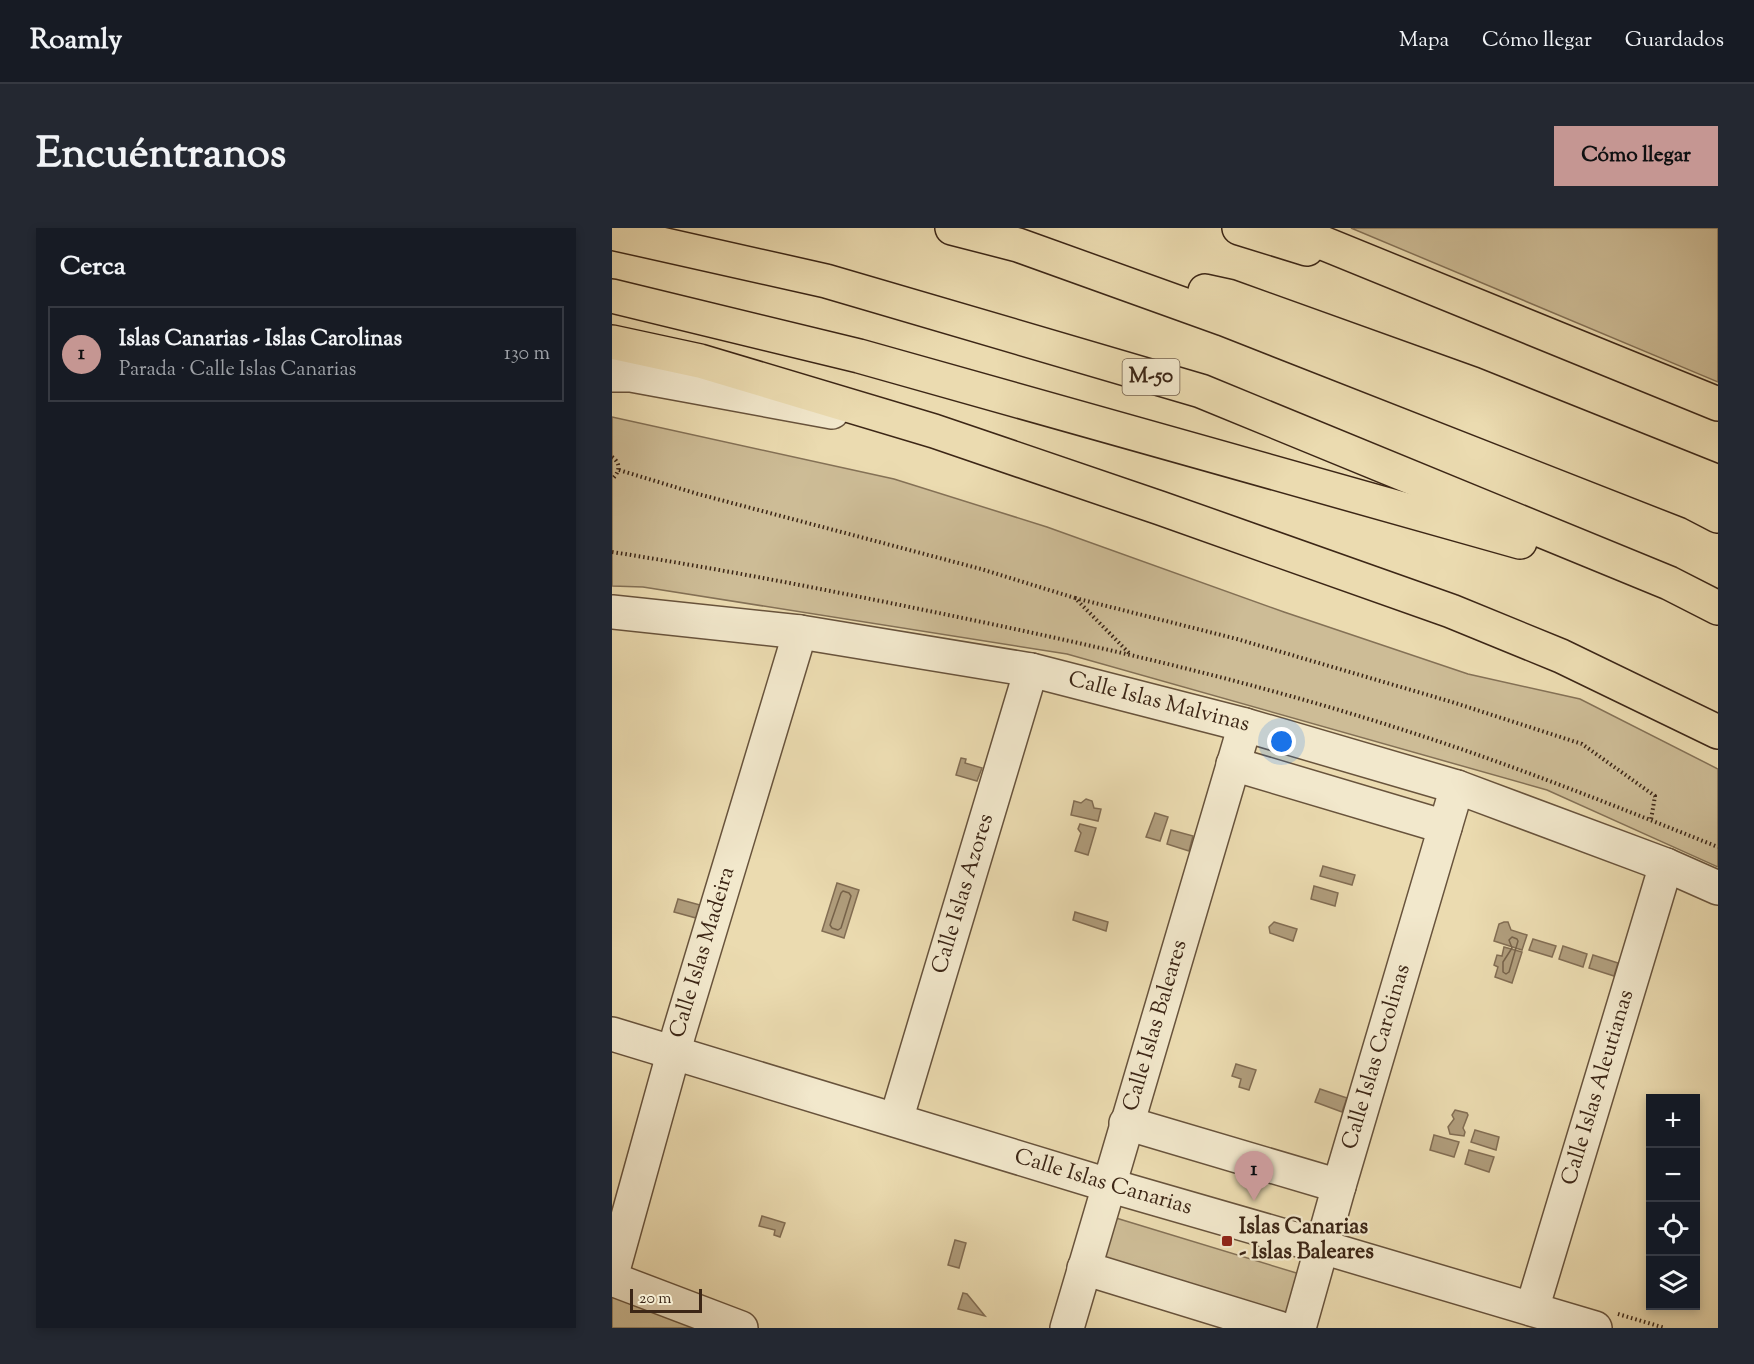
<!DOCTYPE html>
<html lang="es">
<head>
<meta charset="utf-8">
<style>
  :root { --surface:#171b24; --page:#242831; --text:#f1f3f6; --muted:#9ea1a6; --line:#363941; --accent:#c59692 }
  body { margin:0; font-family:"Sorts Mill Goudy",serif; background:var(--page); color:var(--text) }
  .controls { position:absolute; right:18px; bottom:18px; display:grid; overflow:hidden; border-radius:0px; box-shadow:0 3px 9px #0003 }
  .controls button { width:54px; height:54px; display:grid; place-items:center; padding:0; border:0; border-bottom:2px solid var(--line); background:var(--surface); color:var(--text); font:30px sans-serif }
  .scale { position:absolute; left:18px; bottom:15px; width:72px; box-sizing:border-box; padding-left:6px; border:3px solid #3c2616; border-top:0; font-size:16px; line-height:21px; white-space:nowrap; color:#3c2616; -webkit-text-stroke:4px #f2e8cc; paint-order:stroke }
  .you { position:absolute; left:670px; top:514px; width:21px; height:21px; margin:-15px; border:4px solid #fff; border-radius:50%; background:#1a73e8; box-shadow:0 0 0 9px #1a73e833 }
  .badge { display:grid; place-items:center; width:39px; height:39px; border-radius:50%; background:var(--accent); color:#111; font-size:20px; font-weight:700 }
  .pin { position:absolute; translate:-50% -50px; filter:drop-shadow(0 2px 3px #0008) }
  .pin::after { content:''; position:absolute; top:32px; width:21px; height:18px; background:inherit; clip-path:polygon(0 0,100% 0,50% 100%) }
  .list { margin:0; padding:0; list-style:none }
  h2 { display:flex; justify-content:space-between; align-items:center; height:78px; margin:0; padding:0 24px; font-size:26px }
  h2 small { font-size:20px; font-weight:400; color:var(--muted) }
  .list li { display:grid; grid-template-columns:39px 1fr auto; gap:18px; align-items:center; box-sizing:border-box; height:96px; margin:0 12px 12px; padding:0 12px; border:2px solid var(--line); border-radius:0px }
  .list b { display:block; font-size:22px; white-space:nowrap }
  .list p { margin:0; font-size:20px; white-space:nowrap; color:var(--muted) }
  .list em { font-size:20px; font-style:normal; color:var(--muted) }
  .icon { flex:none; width:33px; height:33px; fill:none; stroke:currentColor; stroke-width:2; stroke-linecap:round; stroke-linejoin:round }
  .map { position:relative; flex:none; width:1106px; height:1100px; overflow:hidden; border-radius:0px }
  header { display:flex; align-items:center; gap:36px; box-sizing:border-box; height:84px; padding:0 30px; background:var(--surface); border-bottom:2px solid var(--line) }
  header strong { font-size:28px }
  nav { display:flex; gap:33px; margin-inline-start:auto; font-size:21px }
  .intro { display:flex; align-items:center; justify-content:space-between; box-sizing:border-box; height:144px; padding:0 36px }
  h1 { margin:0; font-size:42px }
  .button { padding:15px 27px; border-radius:0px; background:var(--accent); color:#111; font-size:21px; font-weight:700 }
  main { display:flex; gap:36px; padding:0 36px }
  aside { flex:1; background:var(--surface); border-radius:0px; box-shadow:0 3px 9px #0003 }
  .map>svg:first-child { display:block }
</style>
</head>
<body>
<header>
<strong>Roamly</strong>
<nav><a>Mapa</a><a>Cómo llegar</a><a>Guardados</a></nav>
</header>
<div class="intro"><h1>Encuéntranos</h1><a class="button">Cómo llegar</a></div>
<main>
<aside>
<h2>Cerca<small></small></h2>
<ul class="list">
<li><span class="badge">1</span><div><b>Islas Canarias - Islas Carolinas</b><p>Parada · Calle Islas Canarias</p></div><em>130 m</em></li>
</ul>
</aside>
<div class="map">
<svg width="1106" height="1100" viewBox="0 0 1106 1100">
  <rect width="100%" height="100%" fill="#ebdbb0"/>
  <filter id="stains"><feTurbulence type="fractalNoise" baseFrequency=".00333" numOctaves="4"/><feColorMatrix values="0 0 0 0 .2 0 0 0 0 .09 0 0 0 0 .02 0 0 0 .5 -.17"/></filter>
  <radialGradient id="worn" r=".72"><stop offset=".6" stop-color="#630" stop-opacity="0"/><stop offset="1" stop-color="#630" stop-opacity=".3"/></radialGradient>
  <g fill="#cdbc96" stroke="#847156" stroke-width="1.5">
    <path d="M739 0H1106V154Z"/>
    <path d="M0 189 282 251 435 299 672 384 856 446 968 471 1106 541V639L935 562 455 426 31 359 0 358Z"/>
    <path d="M504 990 691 1047 677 1092 490 1036Z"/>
    <path d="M0 1068 86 1100H0Z"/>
  </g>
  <g fill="#b09d7c" stroke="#826d53" stroke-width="1.5">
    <path d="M349 530 354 531 353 535 370 540 365 553 344 547Z"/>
    <path d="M474 571 480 573 482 580 489 581 486 593 459 587 462 573 469 575Z"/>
    <path d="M543 585 556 589 548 613 534 609Z"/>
    <path d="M468 596 484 600 476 627 463 623 469 605 466 601Z"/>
    <path d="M559 602 581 608 577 623 555 616Z"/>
    <path d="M711 638 743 647 740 657 708 648Z"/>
    <path d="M225 655 247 662 232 710 210 703Z"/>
    <path d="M702 658 726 665 723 678 699 671Z"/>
    <path d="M66 671 88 677 84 690 62 684Z"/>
    <path d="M463 684 496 694 494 703 461 692Z"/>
    <path d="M662 694 685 701 681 713 658 705 657 699Z"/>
    <path d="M892 694H896L899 702 915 707 910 722 882 713 887 696Z"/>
    <path d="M921 711 944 718 940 729 917 722Z"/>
    <path d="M951 718 975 726 971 739 947 731Z"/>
    <path d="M892 719 910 724 900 755 883 749 886 739 882 737 885 727 890 728Z"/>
    <path d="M981 727 1006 735 1002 748 977 740Z"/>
    <path d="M624 836 644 842 637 862 627 859 629 851 620 848Z"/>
    <path d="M708 861 735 870 730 884 703 874Z"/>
    <path d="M843 882 855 885 856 887 851 900 853 904 852 908 838 906 836 899 842 891 840 887Z"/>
    <path d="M863 902 887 909 884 922 859 914Z"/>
    <path d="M822 907 847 914 842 929 818 922Z"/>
    <path d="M857 922 882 929 877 944 853 936Z"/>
    <path d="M150 988 173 995 168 1009 162 1007 163 1002 147 998Z"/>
    <path d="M343 1012 354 1015 347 1040 336 1037Z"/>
    <path d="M351 1065 355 1066 373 1088 346 1081Z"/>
  </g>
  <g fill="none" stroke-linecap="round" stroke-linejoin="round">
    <g stroke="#766249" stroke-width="1.5">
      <path d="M231 663 237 665 239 668 229 700 226 702 220 700 218 697 229 665Z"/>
      <path d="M900 709 905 711 906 713 897 744 894 746 891 744V734L900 720 897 712Z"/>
    </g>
    <g stroke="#68533c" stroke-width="36">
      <g id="minor">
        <path d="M0 147H19L220 184"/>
        <path id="s1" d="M0 384 188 404 419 442 633 497 845 559 1054 637 1106 660"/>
        <path d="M621 536 833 599"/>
        <path id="s2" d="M0 806 496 957 690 1013 983 1100"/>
        <path id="s3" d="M284 892 419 442"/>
        <path d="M514 895 727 958"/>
        <path d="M472 1040 667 1100"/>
        <path id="s4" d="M0 1046 67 805 188 404"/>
        <path d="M0 1051 129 1100"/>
        <path id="s5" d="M920 1081 1054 637"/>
        <path id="s6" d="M455 1100 633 497"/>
        <path id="s7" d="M687 1100 727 958 845 559"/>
      </g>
    </g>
    <g stroke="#3c2616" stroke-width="36">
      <g id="highway">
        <path d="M340 0 406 17 612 91 1081 275 1106 288"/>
        <path d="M627 0 695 21"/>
        <path d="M674 0 1106 176"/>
        <path d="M0 5 214 53 589 163 1057 355 1106 380"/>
        <path d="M593 63 616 68 861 156 1106 254"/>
        <path d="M0 68 247 128 908 314"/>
        <path d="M0 114 88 133 322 203 548 280 839 383 949 428 1106 504"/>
      </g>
    </g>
    <g stroke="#3c2616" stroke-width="4" stroke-dasharray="1.5 3" stroke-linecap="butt">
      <path d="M0 229C9 235 8 244 0 251"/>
      <path d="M7 242 86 266 369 341 463 370 517 425"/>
      <path d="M0 324C116 342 231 365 346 389 500 421 654 457 804 506 906 539 1006 579 1106 619"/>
      <path d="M463 370 625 411 840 474 970 516 1043 568 1039 592"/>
      <path d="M1006 1086 1053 1100"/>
    </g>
    <use href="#minor" stroke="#f2e8cc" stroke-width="33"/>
    <use href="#highway" stroke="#ebdbb0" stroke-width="33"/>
  </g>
  <rect fill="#8f2418" stroke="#f2e8cc" stroke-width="2" x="609" y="1007" width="12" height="12" rx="3"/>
  <g text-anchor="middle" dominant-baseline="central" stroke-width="4.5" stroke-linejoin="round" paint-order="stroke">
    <rect fill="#f2e8cc" stroke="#73604d" stroke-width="1.5" x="510.5" y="131" width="57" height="36" rx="4.5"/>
    <g font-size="21" font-weight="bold" fill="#3c2616">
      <text x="539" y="149">M-50</text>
    </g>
    <g font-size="22" fill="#3c2616" stroke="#f2e8cc">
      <text stroke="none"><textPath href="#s1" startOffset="555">Calle Islas Malvinas</textPath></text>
      <text stroke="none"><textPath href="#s3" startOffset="236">Calle Islas Azores</textPath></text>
      <text stroke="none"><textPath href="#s4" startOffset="334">Calle Islas Madeira</textPath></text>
      <text stroke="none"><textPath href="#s6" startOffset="315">Calle Islas Baleares</textPath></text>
      <text stroke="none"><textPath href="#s7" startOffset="282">Calle Islas Carolinas</textPath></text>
      <text stroke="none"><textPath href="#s5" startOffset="231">Calle Islas Aleutianas</textPath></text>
      <text stroke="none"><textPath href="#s2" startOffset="513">Calle Islas Canarias</textPath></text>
    </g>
    <g font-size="22" font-weight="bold" fill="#3c2616" stroke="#f2e8cc" text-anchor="start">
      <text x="627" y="1000">Islas Canarias<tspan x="627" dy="25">- Islas Baleares</tspan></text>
    </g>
  </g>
  <rect width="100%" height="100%" filter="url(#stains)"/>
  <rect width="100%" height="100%" fill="url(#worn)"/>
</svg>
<div class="controls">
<button>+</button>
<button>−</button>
<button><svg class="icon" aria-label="locate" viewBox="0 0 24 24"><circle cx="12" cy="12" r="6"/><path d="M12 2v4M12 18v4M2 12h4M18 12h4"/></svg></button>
<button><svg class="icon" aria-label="layers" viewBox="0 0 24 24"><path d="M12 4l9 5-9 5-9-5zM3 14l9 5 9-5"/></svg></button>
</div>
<div class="scale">20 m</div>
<div class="you"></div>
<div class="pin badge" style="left:642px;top:973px">1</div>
</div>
</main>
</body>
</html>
